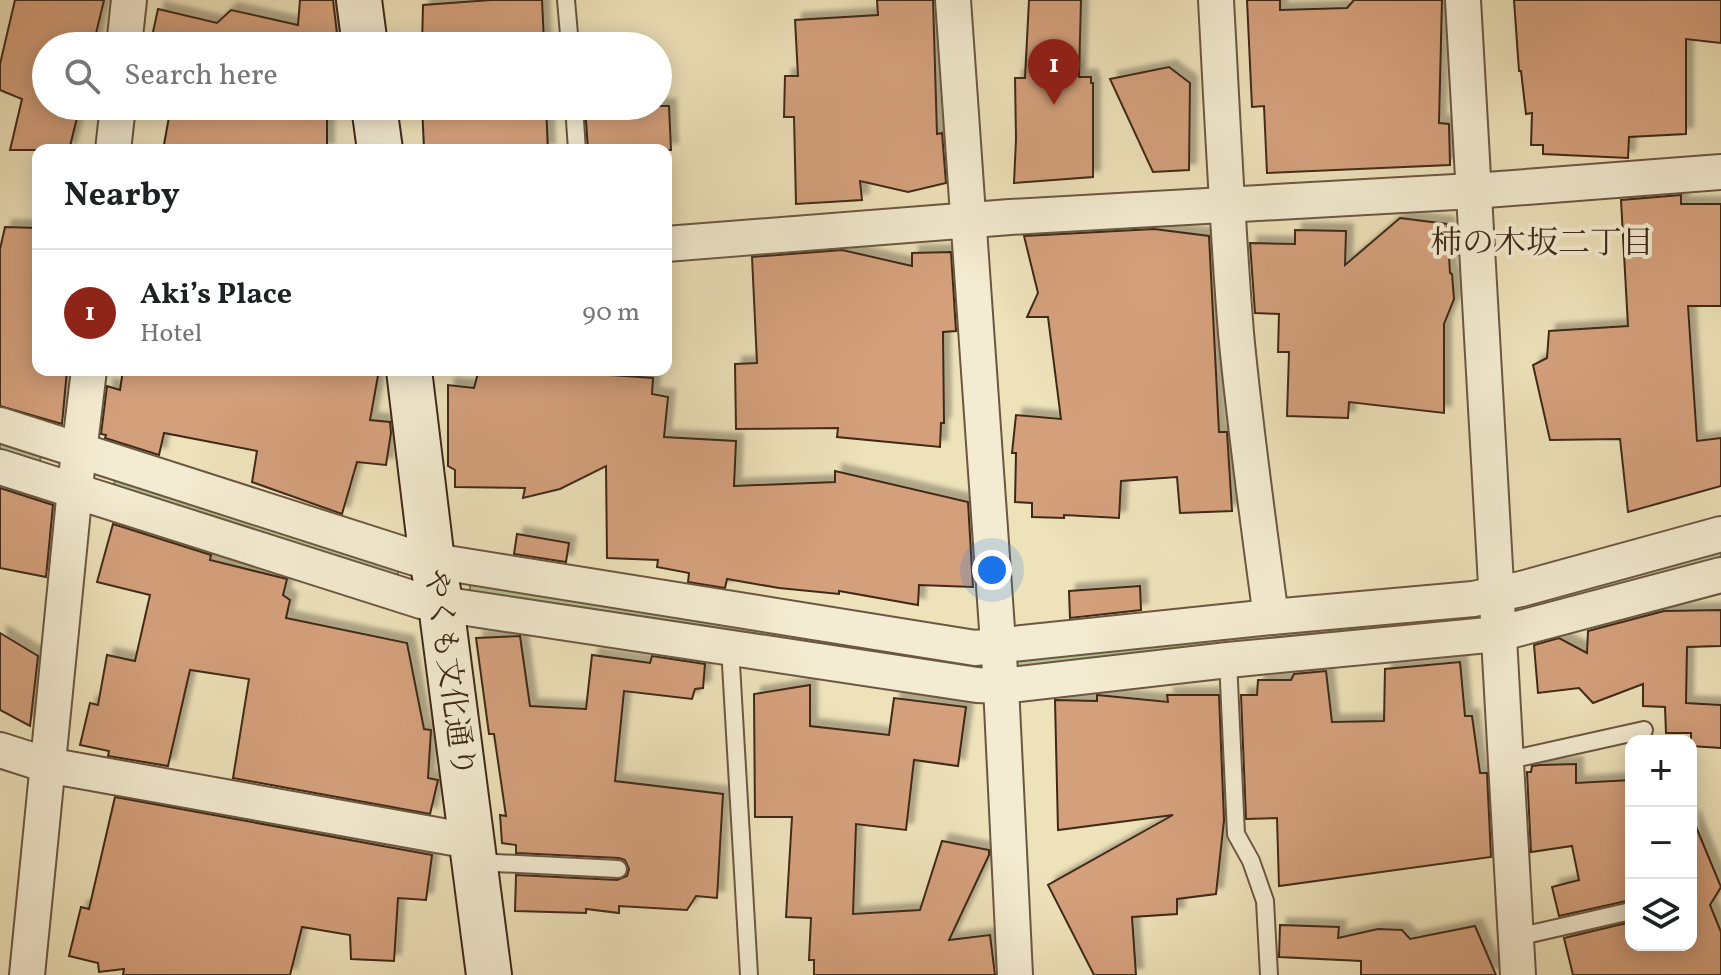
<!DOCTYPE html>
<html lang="en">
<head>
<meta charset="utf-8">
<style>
  :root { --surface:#fff; --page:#f2f2f2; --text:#202124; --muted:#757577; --line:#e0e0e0; --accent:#8f2418 }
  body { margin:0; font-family:Vollkorn,"Noto Serif JP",serif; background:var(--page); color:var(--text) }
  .controls { position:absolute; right:24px; bottom:24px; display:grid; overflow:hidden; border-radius:16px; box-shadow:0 4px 20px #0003 }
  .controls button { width:72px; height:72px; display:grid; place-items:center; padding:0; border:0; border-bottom:2px solid var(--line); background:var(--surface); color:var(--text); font:40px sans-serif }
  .you { position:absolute; left:992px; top:570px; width:28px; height:28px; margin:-20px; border:6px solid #fff; border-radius:50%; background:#1a73e8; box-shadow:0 0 0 12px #1a73e833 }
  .badge { display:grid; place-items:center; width:52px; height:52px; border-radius:50%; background:var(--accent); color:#fff; font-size:26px; font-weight:700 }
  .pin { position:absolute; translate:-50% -66px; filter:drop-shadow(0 2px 4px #0008) }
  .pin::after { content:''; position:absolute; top:42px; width:28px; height:24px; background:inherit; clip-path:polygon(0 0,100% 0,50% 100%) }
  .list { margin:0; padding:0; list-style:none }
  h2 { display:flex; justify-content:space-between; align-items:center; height:104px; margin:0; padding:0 32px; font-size:34px }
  h2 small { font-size:26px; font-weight:400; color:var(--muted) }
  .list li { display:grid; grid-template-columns:52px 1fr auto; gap:24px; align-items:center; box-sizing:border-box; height:128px; padding:0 32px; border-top:2px solid var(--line) }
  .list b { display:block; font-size:30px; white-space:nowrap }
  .list p { margin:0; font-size:26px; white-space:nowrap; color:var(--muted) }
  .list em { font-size:26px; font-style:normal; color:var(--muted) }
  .icon { flex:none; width:44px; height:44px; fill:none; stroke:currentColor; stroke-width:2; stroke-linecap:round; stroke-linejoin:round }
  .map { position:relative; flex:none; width:1721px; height:975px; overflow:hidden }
  .search { position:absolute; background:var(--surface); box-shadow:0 4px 20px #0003; left:32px; top:32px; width:640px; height:88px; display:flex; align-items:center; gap:20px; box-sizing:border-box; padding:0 28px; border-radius:44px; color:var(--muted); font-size:30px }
  .panel { position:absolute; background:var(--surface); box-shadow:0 4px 20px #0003; left:32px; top:144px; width:640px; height:232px; border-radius:16px }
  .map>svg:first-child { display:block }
</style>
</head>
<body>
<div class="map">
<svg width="1721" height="975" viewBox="0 0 1721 975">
  <defs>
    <filter id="shadow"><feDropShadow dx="7" dy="-7" stdDeviation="2" flood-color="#0004"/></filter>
  </defs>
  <rect width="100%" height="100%" fill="#eee2ba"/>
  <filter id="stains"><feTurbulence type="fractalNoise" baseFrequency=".0025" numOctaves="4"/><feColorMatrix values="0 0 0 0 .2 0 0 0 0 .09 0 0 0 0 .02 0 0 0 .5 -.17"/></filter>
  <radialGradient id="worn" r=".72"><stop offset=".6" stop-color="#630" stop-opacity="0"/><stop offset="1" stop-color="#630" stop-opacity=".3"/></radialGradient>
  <g fill="#b5c492" stroke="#7a7656" stroke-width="2">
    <path d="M0 433 41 449 40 463 0 457Z"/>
    <path d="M116 478 398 569V577L113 487Z"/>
    <path d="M1721 543V567L1514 617 1513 603Z"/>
    <path d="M470 583 981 657 984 668 981 674 470 593Z"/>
    <path d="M1479 607 1484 621 1015 674 1013 653Z"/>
  </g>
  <g fill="#d4a07c" stroke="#3f2919" stroke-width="2" filter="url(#shadow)">
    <path d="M15 0H104L93 46H46V106H80L69 150H10L22 99 0 90V64Z"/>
    <path d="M300 0H333L337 34 336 46H150L158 9 217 23 231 10 298 25Z"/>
    <path d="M491 0H542L544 42 422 46 423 5Z"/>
    <path d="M877 0H933L937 134 942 133 946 183 908 192 860 181 862 200 796 204 794 117H784L785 76H798L795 20 878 15Z"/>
    <path d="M1029 0H1081L1079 77H1091V83H1093V177L1014 183 1016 139 1015 78H1025Z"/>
    <path d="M1247 0H1280V10L1347 8 1354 0H1442L1439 123 1449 124 1450 165 1267 173 1264 106 1252 107Z"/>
    <path d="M1514 0H1721V43L1686 39V134L1629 137 1628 158 1543 154V145H1531L1532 113 1526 114 1521 71H1519Z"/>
    <path d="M1169 67 1190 83 1189 170 1153 172 1110 79Z"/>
    <path d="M171 106H231L228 117 327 113V150H163Z"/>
    <path d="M422 106H546L548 150 424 148Z"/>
    <path d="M585 106H669L671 150H588Z"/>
    <path d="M1681 195V204H1721V306H1688L1697 441 1721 438V486L1628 512 1620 439 1550 440 1533 365 1547 358 1549 331 1628 326 1621 200Z"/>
    <path d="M1400 218 1447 224 1450 273 1452 274 1454 299 1444 324V413L1349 402 1348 418 1287 416 1289 352H1278L1279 314 1255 313 1250 243 1295 244V230L1346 231 1345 265Z"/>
    <path d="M5 227 38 228V370H67L62 424 0 406V249Z"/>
    <path d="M1154 229 1209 236 1219 432H1227L1232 511 1180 513 1177 477 1121 481 1119 518 1064 515V518L1032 517V503L1015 502 1016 453H1012L1016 415 1061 419 1048 317H1027L1038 293 1024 236Z"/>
    <path d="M842 250 912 266V253L951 252 956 331 943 332 944 423H941L940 447 837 437 838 428 736 429 735 364 757 363 752 257Z"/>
    <path d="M123 370H379L370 420 390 422 391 433 386 465 357 462 342 514 252 482 257 451 164 433 159 455 105 438 106 435 101 434 107 386 120 390Z"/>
    <path d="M514 370H582V373L653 378 652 394 668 397 664 437 736 441 734 486 835 482V471L968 502 973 587 919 585 918 605 839 591V594L779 588 727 579 725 588 688 582 689 573 657 567 658 560 607 558 606 466 560 489 523 498 525 488 455 487V470L448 466V385L474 388 478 373 514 374Z"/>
    <path d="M0 488 53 505 46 577 0 568Z"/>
    <path d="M113 524 211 555 210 560 287 579 283 595 290 600 286 618 407 643 424 729 431 730 428 778 438 780 430 814 233 778 249 679 190 670 168 766 108 756 109 751 80 745 90 703 98 705 107 655 135 661 150 595 97 582Z"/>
    <path d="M517 534 569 543 566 562 514 554Z"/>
    <path d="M1140 586 1141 610 1070 618 1069 591Z"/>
    <path d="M1721 610V646L1687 647 1686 703 1721 705V748L1691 746V733H1666L1665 707 1643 706V684L1593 703 1579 688 1538 693 1534 645 1559 638 1587 653 1588 631 1664 611Z"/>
    <path d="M0 633 38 656 30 726 0 710Z"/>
    <path d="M520 636 530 706 586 709 592 655 650 663 652 656 705 664 703 688 695 689 692 699 624 691 615 781 723 794 717 898 696 896 687 910 619 906V913L586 909V913L515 911 516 875 617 880 627 876 629 869 625 860 619 858 516 853V845L502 843 500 815 506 816 494 734H489L476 638Z"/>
    <path d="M1460 662 1465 716H1472L1480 773H1487L1491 857 1279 886 1277 818 1246 819 1241 695H1257L1258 680H1291L1294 674 1326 671 1332 722 1384 721 1385 669Z"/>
    <path d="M810 685V726L889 735 894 698 966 707 958 766 914 760 906 830 856 824 853 914 920 910 942 841 989 850V855L949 940 990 935 995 975H814V960H809L811 918 786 917 792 817H755L754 694Z"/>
    <path d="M1097 695 1168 702 1167 695H1219L1224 820 1216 894 1177 899V914L1132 917 1136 975H1094L1048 885 1173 815 1058 830 1055 700 1097 701Z"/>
    <path d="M1576 764V783L1631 780V900L1559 916 1552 887 1579 880 1572 846 1531 852 1527 772H1531L1532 766 1540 765Z"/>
    <path d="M115 797 432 855 426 900 398 898 394 961 351 959 350 935 302 927 290 975H123L124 969 99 972 98 963 69 956 81 907 89 909Z"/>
    <path d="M1692 817 1721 887 1710 905 1721 932V975H1573L1564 938 1631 922V945H1691Z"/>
    <path d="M1280 925 1339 927 1338 938 1378 929 1402 930 1410 939 1475 926 1496 975H1361V961L1279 957Z"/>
  </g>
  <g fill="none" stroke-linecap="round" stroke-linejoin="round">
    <g stroke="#6b5741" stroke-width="20">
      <g id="lane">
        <path d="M566 0 570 46"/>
        <path d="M574 106 577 150"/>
        <path d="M730 647 749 975"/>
        <path d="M1228 660 1236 834 1251 861 1265 901 1269 975"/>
        <path d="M1505 761 1644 730"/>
        <path d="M476 862 618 869"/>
        <path d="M1517 937 1631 911"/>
      </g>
    </g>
    <g stroke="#6b5741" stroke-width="38">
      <g id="street">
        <path d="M953 0 1001 686 1015 975"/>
        <path d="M1216 0C1222 111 1227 222 1236 333 1245 428 1258 522 1271 617"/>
        <path d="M1463 0 1518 975"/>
        <path d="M124 46 129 0"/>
        <path d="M113 150 118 106"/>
        <path d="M666 244 1010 217 1473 191 1721 172"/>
        <path d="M0 425 415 558 975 648 1271 617 1473 599 1521 589 1721 534"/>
        <path d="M0 467 421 601 977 685 1001 686 1228 660 1498 634 1721 575"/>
        <path d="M0 750 47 765 470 841"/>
        <path d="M27 975 77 469 89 370"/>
      </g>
    </g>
    <g stroke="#3f2919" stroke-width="48">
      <g id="secondary">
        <path d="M359 0 365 46"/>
        <path d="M374 106 380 150"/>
        <path d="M409 370 432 561 441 605 489 975"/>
      </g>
    </g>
    <use href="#lane" stroke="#f4ecd2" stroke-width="16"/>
    <use href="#street" stroke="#f4ecd2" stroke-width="34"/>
    <use href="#secondary" stroke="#f4ecd2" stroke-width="44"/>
  </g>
  <g text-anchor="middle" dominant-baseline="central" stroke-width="8" stroke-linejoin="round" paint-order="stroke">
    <g font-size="30" fill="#3f2919" stroke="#f4ecd2">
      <text transform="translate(448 673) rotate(82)">やくも文化通り</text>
    </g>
    <g font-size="32" fill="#3f2919" stroke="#f4ecd2">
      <text x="1542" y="245">柿の木坂二丁目</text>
    </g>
  </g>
  <rect width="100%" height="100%" filter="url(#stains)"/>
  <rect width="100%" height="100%" fill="url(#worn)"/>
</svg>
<div class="controls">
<button>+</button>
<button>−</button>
<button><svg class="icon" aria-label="layers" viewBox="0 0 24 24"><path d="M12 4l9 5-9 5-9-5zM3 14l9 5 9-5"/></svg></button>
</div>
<div class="you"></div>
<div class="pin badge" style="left:1054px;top:105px">1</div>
<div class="search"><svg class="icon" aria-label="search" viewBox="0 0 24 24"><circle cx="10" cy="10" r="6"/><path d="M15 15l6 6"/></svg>Search here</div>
<section class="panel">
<h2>Nearby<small></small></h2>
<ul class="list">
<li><span class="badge">1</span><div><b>Aki’s Place</b><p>Hotel</p></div><em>90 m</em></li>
</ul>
</section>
</div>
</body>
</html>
